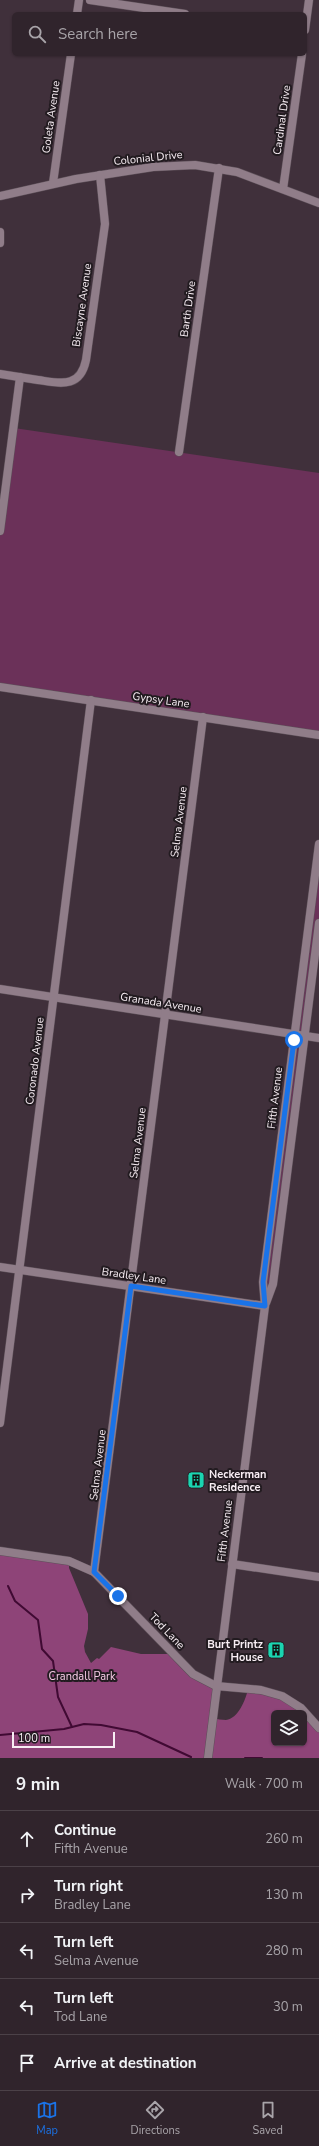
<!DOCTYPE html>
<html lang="en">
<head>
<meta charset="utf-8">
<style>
  :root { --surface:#30242c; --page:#3c3038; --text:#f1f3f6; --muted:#a8a4a9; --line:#4b4148; --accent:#1a73e8 }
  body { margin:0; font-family:"Nunito Sans",sans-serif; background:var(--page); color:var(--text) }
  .controls { position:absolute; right:12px; bottom:12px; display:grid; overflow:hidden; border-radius:6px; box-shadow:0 1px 3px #0004 }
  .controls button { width:36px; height:36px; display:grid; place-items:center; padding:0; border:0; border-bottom:1px solid var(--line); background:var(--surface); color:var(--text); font:20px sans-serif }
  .scale { position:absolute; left:12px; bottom:10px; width:103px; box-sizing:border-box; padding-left:4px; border:2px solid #f8eef4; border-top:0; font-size:11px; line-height:14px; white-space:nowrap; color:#f8eef4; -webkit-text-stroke:3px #221b20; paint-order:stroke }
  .stop { position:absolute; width:12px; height:12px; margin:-9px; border:3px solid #1a73e8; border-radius:50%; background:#fff }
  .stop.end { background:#1a73e8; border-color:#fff; box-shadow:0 1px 4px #0008 }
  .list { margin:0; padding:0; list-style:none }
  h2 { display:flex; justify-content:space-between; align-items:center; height:52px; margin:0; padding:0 16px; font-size:17px }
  h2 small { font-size:13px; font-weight:400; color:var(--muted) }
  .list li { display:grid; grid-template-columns:26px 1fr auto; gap:12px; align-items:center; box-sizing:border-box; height:56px; padding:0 16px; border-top:1px solid var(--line) }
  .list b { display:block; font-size:15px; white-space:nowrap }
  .list p { margin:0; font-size:13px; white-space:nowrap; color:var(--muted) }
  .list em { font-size:13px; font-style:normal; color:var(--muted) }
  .icon { flex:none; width:22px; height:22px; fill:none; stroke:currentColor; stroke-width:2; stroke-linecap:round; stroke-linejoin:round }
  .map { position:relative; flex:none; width:319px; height:1758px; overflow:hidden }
  .search { position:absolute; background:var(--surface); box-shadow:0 1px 3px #0004; left:12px; right:12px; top:12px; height:44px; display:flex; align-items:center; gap:10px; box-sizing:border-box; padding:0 14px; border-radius:6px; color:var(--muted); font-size:15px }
  .sheet { height:332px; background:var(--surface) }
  nav { display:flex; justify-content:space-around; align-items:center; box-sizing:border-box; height:56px; border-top:1px solid var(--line); background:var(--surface); font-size:11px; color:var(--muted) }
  nav a { display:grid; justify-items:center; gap:2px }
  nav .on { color:var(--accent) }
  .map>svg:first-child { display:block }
</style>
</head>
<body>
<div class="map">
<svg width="319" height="1758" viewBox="0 0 319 1758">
  <rect width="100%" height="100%" fill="#40303b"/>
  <g fill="#6b3159">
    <path d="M14 428 319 473V735L0 687V531Z"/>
    <path d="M319 844V923L273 1284 265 1306 263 1282Z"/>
  </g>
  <path fill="#8e4478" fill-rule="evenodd" d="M0 1551 69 1561V1568L88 1614V1629L84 1646 85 1652 91 1663 97 1658 99 1659 111 1647 141 1654H174L193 1674 216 1686 213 1718C217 1719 222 1720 226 1720 238 1719 246 1699 248 1689 290 1693 290 1701 319 1728V1758H0ZM274 1713H304V1743H274Z"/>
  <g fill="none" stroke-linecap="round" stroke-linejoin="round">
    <g stroke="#400a33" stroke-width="2">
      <path d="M8 1586 15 1601 38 1620 42 1649 53 1661 58 1697 72 1727"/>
      <path d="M0 1735 64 1729 84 1724 101 1725 137 1732 191 1757"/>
      <path d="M245 1758H262"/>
    </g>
    <g stroke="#5d5059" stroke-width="9">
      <g id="minor">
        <path d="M90 0 185 14"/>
        <path d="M77 14 79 0"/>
        <path d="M305 30 309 0"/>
        <path d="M53 183 71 54"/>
        <path d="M283 189 302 54"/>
        <path d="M0 196 76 179 153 167 195 165 237 172 319 203"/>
        <path d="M0 232V243"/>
        <path d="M0 374C13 376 25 378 38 380 60 383 80 389 86 360L105 224 100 175"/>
        <path d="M179 452 219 168"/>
        <path d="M0 531 20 377"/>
        <path d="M0 687 319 735"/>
        <path d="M0 989 319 1038"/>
        <path d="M0 1267 265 1306"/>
        <path d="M266 1303 273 1284 319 923"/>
        <path d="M0 1423 91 700"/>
        <path d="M0 1551 69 1561 94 1572 193 1674 216 1686 261 1690 282 1696 301 1708 319 1728"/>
        <path d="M232 1564 319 1577"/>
        <path d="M94 1572 203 717"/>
        <path d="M208 1758 265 1306 263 1282 319 844"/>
      </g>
    </g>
    <use href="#minor" stroke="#907d89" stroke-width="8"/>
  </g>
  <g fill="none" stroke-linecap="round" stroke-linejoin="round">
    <path stroke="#1a73e8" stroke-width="5" d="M118 1596 94 1572 131 1286 265 1306 263 1282 294 1040"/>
  </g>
  <defs>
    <g id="building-square" transform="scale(0.9)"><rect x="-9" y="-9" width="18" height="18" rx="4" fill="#1bd5b1" stroke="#221b20"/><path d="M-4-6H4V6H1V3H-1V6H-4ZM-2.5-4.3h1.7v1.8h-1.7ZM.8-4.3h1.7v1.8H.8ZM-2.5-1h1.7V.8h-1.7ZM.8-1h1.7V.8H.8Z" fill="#111"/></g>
  </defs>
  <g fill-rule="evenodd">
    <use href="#building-square" x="196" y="1480"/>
    <use href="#building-square" x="276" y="1650"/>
  </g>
  <g text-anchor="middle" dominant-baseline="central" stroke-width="4" stroke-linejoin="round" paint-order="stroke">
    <g font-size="11" fill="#f8eef4" stroke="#221b20">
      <text transform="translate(51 117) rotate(-82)">Goleta Avenue</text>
      <text transform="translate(282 120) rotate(-82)">Cardinal Drive</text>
      <text transform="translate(148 158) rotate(-6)">Colonial Drive</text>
      <text transform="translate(82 305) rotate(-82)">Biscayne Avenue</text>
      <text transform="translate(188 309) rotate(-82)">Barth Drive</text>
      <text transform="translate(161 700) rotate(8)">Gypsy Lane</text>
      <text transform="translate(179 822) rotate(-83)">Selma Avenue</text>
      <text transform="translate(161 1003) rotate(9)">Granada Avenue</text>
      <text transform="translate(35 1061) rotate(-83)">Coronado Avenue</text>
      <text transform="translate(275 1098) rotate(-83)">Fifth Avenue</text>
      <text transform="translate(138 1143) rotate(-83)">Selma Avenue</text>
      <text transform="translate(134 1276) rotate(8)">Bradley Lane</text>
      <text transform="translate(98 1465) rotate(-83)">Selma Avenue</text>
      <text transform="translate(225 1531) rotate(-83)">Fifth Avenue</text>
      <text transform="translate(167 1631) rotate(46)">Tod Lane</text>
    </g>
    <g font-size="11" font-weight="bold" fill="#f8eef4" stroke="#221b20" text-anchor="start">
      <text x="209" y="1474">Neckerman<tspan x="209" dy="13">Residence</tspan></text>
      <text x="263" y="1644" text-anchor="end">Burt Printz<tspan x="263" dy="13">House</tspan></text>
    </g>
    <g font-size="11" fill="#f6cbe6" stroke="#221b20">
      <text x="82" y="1676">Crandall Park</text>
    </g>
  </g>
</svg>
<div class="controls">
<button><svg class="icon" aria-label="layers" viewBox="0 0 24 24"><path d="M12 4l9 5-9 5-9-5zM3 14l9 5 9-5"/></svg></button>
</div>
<div class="scale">100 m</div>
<div class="stop" style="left:294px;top:1040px"></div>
<div class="stop end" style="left:118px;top:1596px"></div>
<div class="search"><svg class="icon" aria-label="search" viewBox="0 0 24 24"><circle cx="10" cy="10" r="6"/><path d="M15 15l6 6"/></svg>Search here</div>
</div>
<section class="sheet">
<h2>9 min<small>Walk · 700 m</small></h2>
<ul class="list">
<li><svg class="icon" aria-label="ahead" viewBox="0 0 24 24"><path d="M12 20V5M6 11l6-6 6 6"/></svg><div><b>Continue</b><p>Fifth Avenue</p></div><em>260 m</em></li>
<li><svg class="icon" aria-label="right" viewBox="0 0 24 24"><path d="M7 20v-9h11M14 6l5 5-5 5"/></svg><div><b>Turn right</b><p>Bradley Lane</p></div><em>130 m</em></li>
<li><svg class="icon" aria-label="left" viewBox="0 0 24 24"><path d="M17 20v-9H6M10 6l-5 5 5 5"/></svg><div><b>Turn left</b><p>Selma Avenue</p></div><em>280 m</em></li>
<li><svg class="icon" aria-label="left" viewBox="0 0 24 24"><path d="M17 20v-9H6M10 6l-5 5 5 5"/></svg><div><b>Turn left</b><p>Tod Lane</p></div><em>30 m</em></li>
<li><svg class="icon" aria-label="arrive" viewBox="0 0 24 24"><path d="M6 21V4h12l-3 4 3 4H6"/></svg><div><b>Arrive at destination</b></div></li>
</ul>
</section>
<nav>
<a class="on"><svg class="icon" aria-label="map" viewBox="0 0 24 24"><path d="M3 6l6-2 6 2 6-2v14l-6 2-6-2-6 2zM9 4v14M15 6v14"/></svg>Map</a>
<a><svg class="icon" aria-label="directions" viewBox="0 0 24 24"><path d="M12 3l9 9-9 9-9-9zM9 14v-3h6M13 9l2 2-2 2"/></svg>Directions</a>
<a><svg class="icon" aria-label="saved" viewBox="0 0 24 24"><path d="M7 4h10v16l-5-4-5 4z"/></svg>Saved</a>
</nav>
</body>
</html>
